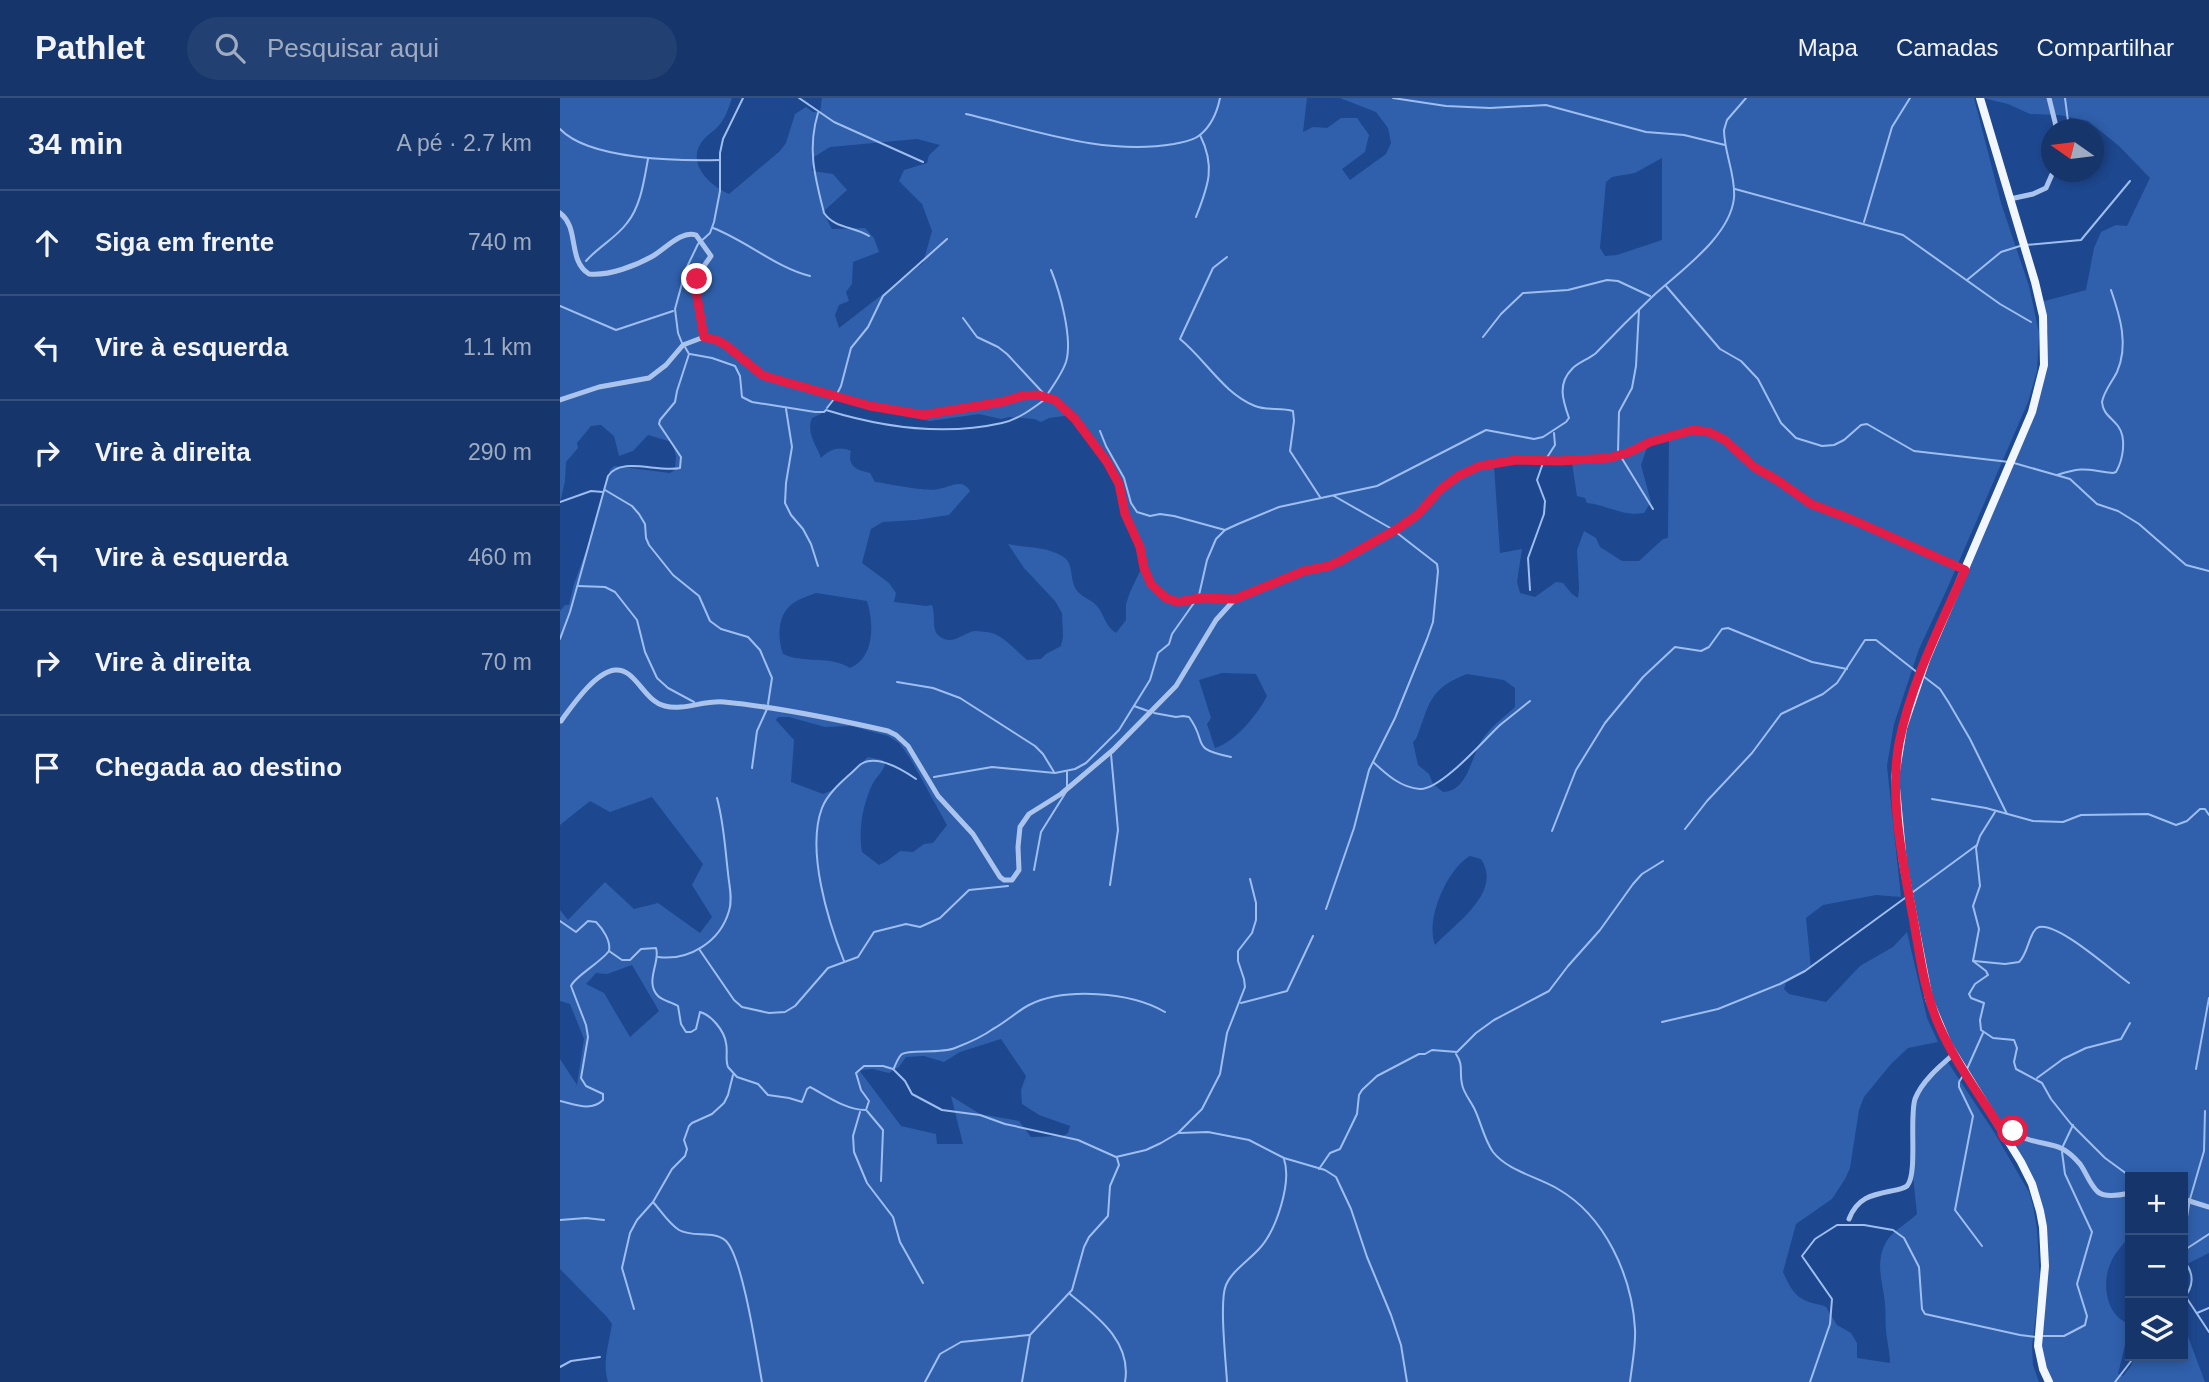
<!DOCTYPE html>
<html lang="pt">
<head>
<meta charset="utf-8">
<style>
  :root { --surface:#16356a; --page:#234072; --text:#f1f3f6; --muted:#9eabc1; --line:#35507e }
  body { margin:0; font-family:Arial,sans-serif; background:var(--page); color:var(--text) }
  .controls { position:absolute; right:21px; bottom:21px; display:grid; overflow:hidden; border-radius:0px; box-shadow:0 4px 10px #0003 }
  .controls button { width:63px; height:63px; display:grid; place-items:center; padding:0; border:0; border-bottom:2px solid var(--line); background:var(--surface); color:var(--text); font:35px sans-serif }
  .compass { position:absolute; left:1481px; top:21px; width:63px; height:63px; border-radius:50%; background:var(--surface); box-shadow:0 4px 10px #0003; rotate:284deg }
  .stop { position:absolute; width:21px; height:21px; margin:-16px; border:5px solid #e11d48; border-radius:50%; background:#fff }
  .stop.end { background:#e11d48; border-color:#fff; box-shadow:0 2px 7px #0008 }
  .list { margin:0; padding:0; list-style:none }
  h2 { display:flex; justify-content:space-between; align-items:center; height:91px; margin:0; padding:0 28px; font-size:30px }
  h2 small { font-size:23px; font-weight:400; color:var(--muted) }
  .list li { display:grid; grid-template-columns:46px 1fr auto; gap:21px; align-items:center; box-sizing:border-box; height:105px; padding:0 28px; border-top:2px solid var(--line) }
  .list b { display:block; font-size:26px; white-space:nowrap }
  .list em { font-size:23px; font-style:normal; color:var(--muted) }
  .icon { flex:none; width:38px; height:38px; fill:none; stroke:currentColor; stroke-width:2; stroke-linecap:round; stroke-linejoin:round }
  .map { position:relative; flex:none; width:1649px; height:1284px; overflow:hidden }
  header { display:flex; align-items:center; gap:42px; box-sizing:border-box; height:98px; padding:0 35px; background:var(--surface); border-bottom:2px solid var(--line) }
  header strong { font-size:33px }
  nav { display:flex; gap:38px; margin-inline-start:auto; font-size:24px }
  .search { width:490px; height:63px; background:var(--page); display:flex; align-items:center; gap:18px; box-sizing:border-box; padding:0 24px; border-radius:38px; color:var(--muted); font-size:26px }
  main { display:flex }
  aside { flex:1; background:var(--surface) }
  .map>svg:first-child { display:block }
</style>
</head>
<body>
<header>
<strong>Pathlet</strong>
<div class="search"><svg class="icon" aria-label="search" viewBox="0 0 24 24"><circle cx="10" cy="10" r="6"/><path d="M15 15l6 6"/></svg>Pesquisar aqui</div>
<nav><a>Mapa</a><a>Camadas</a><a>Compartilhar</a></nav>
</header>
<main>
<aside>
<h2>34 min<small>A pé · 2.7 km</small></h2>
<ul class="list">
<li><svg class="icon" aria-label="ahead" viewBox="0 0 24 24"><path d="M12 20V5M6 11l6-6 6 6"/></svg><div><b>Siga em frente</b></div><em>740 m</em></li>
<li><svg class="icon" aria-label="left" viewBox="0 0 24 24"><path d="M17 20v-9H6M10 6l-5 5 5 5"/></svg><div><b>Vire à esquerda</b></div><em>1.1 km</em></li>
<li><svg class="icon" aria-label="right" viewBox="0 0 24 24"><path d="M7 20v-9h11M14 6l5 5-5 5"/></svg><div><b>Vire à direita</b></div><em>290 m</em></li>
<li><svg class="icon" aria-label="left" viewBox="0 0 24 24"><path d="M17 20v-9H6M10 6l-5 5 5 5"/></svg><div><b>Vire à esquerda</b></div><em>460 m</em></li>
<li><svg class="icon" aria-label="right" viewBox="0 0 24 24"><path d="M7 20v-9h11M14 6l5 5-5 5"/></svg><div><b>Vire à direita</b></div><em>70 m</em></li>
<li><svg class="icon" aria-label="arrive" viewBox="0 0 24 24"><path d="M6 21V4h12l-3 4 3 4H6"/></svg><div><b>Chegada ao destino</b></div></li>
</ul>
</aside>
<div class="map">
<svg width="1649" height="1284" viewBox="0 0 1649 1284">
  <rect width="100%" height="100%" fill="#1d478e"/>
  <g fill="#3060ac" fill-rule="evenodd">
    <path d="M0 0H172C169 9 166 18 161 25 155 33 146 37 141 45 127 66 150 88 169 96L220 53 226 45 235 16 246 9 253 14H260L262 0H747L743 34 753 29 767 30 781 20H797L809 37 805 54 782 71 790 82 826 56 831 45 828 30 816 14 780 0H1414L1441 105 1469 188 1479 235 1477 273 1468 304 1387 491 1359 551 1334 626 1327 668 1341 799 1316 797 1263 807 1246 820 1251 870 1226 885 1224 891 1229 896 1266 904 1300 868 1333 849 1347 834 1367 920 1378 944 1348 950 1331 966 1304 999 1299 1012 1290 1070 1285 1081 1272 1101 1236 1126 1223 1174C1229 1187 1234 1199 1249 1204 1255 1206 1260 1206 1266 1209L1277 1227 1291 1235 1297 1245V1260L1330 1265C1330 1254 1327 1244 1326 1233 1325 1224 1326 1214 1325 1205 1323 1185 1315 1166 1325 1146 1331 1133 1347 1126 1357 1116L1351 1060 1355 998 1387 963 1434 1034 1469 1094 1473 1108 1477 1131 1480 1185 1472 1248 1473 1267 1479 1284H48C42 1265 49 1246 52 1226L47 1219 0 1171V961L17 987 24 941 10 906 0 903V812L8 822 45 784 74 811 98 805 140 835 152 819 132 787 143 766 92 699 50 714 30 703 0 727V513L5 507H9L14 486 32 436 50 372 54 368 110 375 115 372 116 358 112 344 88 337 73 353 59 358 54 338 41 327 31 328 17 345 18 350 6 364 5 383 0 405ZM357 41 380 47 369 57 367 65 344 72 339 83 362 106 372 133 363 165 279 230 275 217 279 207 289 203 286 194 292 186 293 164 319 154 314 140 305 130 272 131 263 114 287 92 273 76 252 73 254 59 270 49ZM1102 60V142L1057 157 1045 158 1040 150 1046 84 1052 79 1075 75ZM276 300 292 306 370 323 419 316 441 321 449 319 474 321 481 324 489 320 512 317 545 361 558 386 561 411 574 443 581 471 570 494 566 506V522L556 535C545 528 545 518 537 508 530 500 518 499 514 487 510 476 513 464 502 458 486 448 466 450 448 446L464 470 495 503 502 515 503 539 501 548 486 556 481 561 467 562C455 552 446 540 432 535 427 534 420 533 415 533 404 534 392 549 379 538 371 531 376 517 372 507L366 508 334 504 336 495 329 485 302 465 311 431 323 424 356 422 389 417 410 393C402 380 391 389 379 391 365 394 331 386 315 384L310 375C297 372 287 369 291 353 279 348 270 351 261 360 256 346 246 335 252 320L261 316ZM1109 337 1108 440 1103 441 1079 463H1062L1040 449 1036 440 1024 433 1017 452 1019 490 1018 500 1012 496 1003 485 996 484 975 499 960 495 957 484 962 451 940 455 934 368 967 361 1012 365 1017 398 1025 400 1027 405C1047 407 1064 419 1084 415L1091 404 1081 367 1090 341ZM256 495 307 503C314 524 315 560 290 570 269 557 245 566 223 556 217 539 217 515 235 504 241 500 249 498 256 495ZM662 575 696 576 707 598C698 616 675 644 655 650L647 626 651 620 639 582ZM907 576 944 582 955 590V609C944 619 932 628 923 640 911 657 909 693 883 694L873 686 869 676 858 667 853 644 856 641C870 606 868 591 907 576ZM218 619H229L265 629 291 628 328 638 339 645 350 660 387 727 373 745 364 746 353 754 340 753 327 763 319 767 302 754C298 732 303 705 313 685 317 678 323 674 325 666L322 662 308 659 273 692 263 696 231 684 234 642 216 622ZM910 758 921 761C943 794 896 825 875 847 865 822 887 771 910 758ZM72 867 99 913 70 939 44 895 26 886 36 875 47 876ZM441 941 466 978 461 992 462 1006 479 1017 510 1028 508 1035 503 1038 471 1039 459 1023 420 1016 391 998 403 1046H377L376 1036 341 1028 299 972 313 971 329 975 339 969 346 959 364 958 384 964 400 954Z"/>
    <path d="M1423 0H1649V1155L1625 1167 1623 1165V1079H1570V1142L1567 1141C1562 1148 1554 1156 1551 1164 1541 1185 1546 1219 1570 1226V1239L1565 1247 1558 1276 1563 1278 1571 1268 1575 1258H1623V1232L1626 1233 1645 1284H1489L1480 1260 1485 1136 1473 1086 1397 964 1375 917 1348 787 1336 668 1343 629 1486 275 1488 234 1481 204 1526 192 1534 150 1541 134 1556 127 1567 128 1590 80 1559 48 1528 23 1499 17 1470 16 1448 6Z"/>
  </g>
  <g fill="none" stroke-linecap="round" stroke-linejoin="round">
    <g stroke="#9ebeef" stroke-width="2">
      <path d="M239 0 274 24 363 64"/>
      <path d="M833 0 886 8 930 10 986 7 1086 34 1124 37 1165 47"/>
      <path d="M1505 0 1508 23"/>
      <path d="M258 15C247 51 255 79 264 115 275 131 294 128 309 138"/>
      <path d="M406 16C474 32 544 58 614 46 623 44 633 43 640 37 652 27 657 15 660 0"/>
      <path d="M0 31C29 62 120 63 160 62"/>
      <path d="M1175 91 1343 137 1440 206 1471 224"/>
      <path d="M636 119C648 88 656 69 640 37"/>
      <path d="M1304 124 1332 29 1350 0"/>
      <path d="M153 130C187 143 215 169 250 178"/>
      <path d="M1466 147 1521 142 1570 83"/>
      <path d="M667 159 653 170 620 241C646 262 663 295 695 308 707 313 721 309 733 313L734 323 730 353 760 399"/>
      <path d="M26 163C38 149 56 140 67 125 81 108 84 82 88 61"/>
      <path d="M1407 182 1441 154 1460 148"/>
      <path d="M1106 188 1160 251 1181 263 1198 281 1221 325 1236 340 1262 348 1274 347 1284 342 1301 327 1307 326 1354 353 1449 364"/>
      <path d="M0 208 56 232 113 213"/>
      <path d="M1079 212 1076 268 1072 290 1059 314 1058 354 1093 411"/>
      <path d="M403 220 417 239 438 249 447 256 485 297"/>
      <path d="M923 239 941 216 963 195 1008 192 1047 182 1058 183 1090 198"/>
      <path d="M122 245 118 235 115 211 126 171 138 146 150 135 154 124 160 93V55L163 41 183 0"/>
      <path d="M130 256 152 260 175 268 180 278 182 299 192 304 255 314H264L266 312C321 329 384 338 442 325 457 322 472 311 484 302"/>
      <path d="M277 296 281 288 291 250 308 229 323 198 387 141"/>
      <path d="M487 297C494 286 502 276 506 264 513 241 500 194 491 172"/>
      <path d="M267 310 274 301"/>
      <path d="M226 311 232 349 226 385 225 405 231 417 243 431 251 446 258 468"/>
      <path d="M540 333 546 348 564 380 571 405 577 414 590 418 600 416 614 418 665 432"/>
      <path d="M986 361 995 347 994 335"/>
      <path d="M1454 365 1510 381 1537 406 1558 413 1579 426 1626 467 1649 473"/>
      <path d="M1497 377C1525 368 1526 372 1553 375L1556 374C1563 362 1567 340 1558 328 1551 319 1543 316 1542 304 1544 293 1552 284 1557 274 1569 247 1560 218 1551 192"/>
      <path d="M45 392 72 408 79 416 85 426 86 440 89 447 113 477 139 498 150 523 161 531 188 539 200 552 212 580 208 606"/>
      <path d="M0 404 31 393 43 394"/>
      <path d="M18 488 45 489 55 494 77 522 85 554 97 580 108 590 134 604"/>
      <path d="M970 492 968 460 984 416 985 403 977 382 983 365"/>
      <path d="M639 497 647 462 656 441 665 432 678 426 719 409 817 388 926 332 974 341 983 339 1006 324 1009 320C1003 303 997 286 1012 271 1017 265 1029 261 1036 255 1055 235 1074 216 1093 198 1120 173 1170 139 1174 100 1176 77 1164 55 1164 32L1167 22 1186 0"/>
      <path d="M0 541 10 514 48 378C61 358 98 375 120 370L121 359 99 326 100 322 115 304 117 293 129 256 125 249"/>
      <path d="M1363 578 1380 591 1389 605 1410 641 1447 716"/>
      <path d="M337 584 373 590 400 600 475 648 483 656 494 674"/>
      <path d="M574 608 588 613"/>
      <path d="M594 615 616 619 623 618 629 619C649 646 628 650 671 659"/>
      <path d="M813 664C826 676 841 690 860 691 881 692 924 642 940 627 950 619 960 611 970 603"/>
      <path d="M192 670 197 633 207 611"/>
      <path d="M374 679 432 669 495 675 515 671 526 665 559 632 590 582 598 555 609 546 612 536 636 502"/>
      <path d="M507 689V674"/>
      <path d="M1372 701 1426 710 1473 723 1503 724 1521 717 1588 716 1616 727 1627 723 1640 711H1645L1649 717"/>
      <path d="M1125 731 1147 703 1192 655 1221 616 1263 596 1277 585 1305 542H1316L1358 575"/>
      <path d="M992 733 1016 672 1045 625 1083 579 1115 549 1141 553 1149 549 1162 531 1168 530 1252 564 1287 571"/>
      <path d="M474 772 481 734 506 694"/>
      <path d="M550 787 558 732 551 656"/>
      <path d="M1353 794 1417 747"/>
      <path d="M766 811 794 730 809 672 835 620 867 541 873 524 878 473 877 466 832 431 774 398"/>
      <path d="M0 823 16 834 28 823 36 824C43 831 51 843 49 853L62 862H70L81 851 96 850C101 863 84 884 98 898 103 903 112 904 118 908L121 926 126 934H131L136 931 140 914C151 917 164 932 166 945 168 953 165 961 168 969L177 979 198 986 208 997 229 1000 242 1004 247 991 250 989C267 998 286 1012 305 1012"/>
      <path d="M139 851 174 902 182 909 209 915 225 914 235 908 268 870 298 859 314 834 346 826 360 829 380 820 409 792 448 788"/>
      <path d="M98 859C129 863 160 844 169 813 173 801 169 787 168 775 165 750 164 726 157 700"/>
      <path d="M284 863C268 823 246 752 262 710 267 697 279 686 289 677 293 674 297 669 301 666 317 656 343 672 356 681"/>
      <path d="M1413 863 1426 873 1428 877 1415 886 1409 896 1411 900 1424 905 1420 922 1421 932 1433 940 1454 942 1457 950 1454 964 1456 971 1482 985 1491 1001 1511 1026 1545 1060 1571 1079"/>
      <path d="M1413 863 1419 831 1413 808 1420 788 1416 750 1420 738 1435 714"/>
      <path d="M1414 863 1445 866 1459 864C1468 856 1469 835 1477 830 1494 820 1554 875 1569 885"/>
      <path d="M681 905 727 893 753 838"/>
      <path d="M1102 924 1158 911 1220 886 1245 873 1345 800"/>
      <path d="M896 956C904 968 899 973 902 986 903 994 910 1002 914 1010 921 1024 924 1041 933 1054 948 1073 978 1079 998 1091 1045 1118 1072 1178 1075 1231 1076 1248 1072 1266 1070 1284"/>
      <path d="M334 970C336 966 338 959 342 956 349 951 381 956 395 950 408 945 422 939 433 931 446 924 456 914 469 907 505 889 571 894 605 914"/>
      <path d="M1407 971 1423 935"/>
      <path d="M1636 971 1649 900"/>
      <path d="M1404 976 1399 984V989L1413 1018 1395 1112 1422 1148"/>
      <path d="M1477 980 1503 961 1526 950 1561 941 1570 925"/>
      <path d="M0 1003C14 1006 31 1014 43 1002V996L26 988 21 980 28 939 26 927 11 888C14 879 40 865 49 853"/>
      <path d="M306 1012 309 1003 301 992 296 975 304 968H323L333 971 345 983 352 996 382 1012 420 1017 445 1026 518 1042 556 1059 586 1052 601 1045 618 1035 642 1011 660 976 667 935 685 889 684 881 678 863V853L692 835 696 822V805L690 781"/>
      <path d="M307 1013 323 1032 321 1083"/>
      <path d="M300 1014 293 1038 294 1054 307 1085 333 1119 340 1144 363 1185"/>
      <path d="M619 1035 648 1034 689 1042 724 1060 765 1072 776 1079 791 1111 807 1159 831 1217 841 1247 847 1284"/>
      <path d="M1503 1048 1513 1027"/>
      <path d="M759 1071 770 1055 780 1051 797 1016 799 997 802 992 817 978 859 956H865L872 952 897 954 916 935 934 922 989 893 1008 868 1040 832 1073 786 1082 776 1103 763"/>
      <path d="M93 1104C101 1113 109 1126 119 1132 133 1140 154 1132 166 1143 183 1160 197 1257 202 1284"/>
      <path d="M0 1122 26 1120 44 1122"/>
      <path d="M1623 1143 1630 1101 1644 1053 1645 1013"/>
      <path d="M1623 1153 1649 1136"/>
      <path d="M1623 1162C1635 1175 1634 1189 1623 1201"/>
      <path d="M510 1196C538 1219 572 1244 565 1284"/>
      <path d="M1626 1199 1649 1234"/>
      <path d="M74 1211 62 1170 70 1135 77 1122 93 1104 112 1071 125 1058 127 1051 124 1042 129 1028 132 1025 152 1016 164 1005 168 997 173 977"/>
      <path d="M1637 1215 1649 1210"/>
      <path d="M1483 1238H1504L1525 1227 1527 1218 1517 1186 1532 1134 1505 1076 1502 1054"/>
      <path d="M0 1269 11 1263 40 1259"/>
      <path d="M365 1284 380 1256 401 1244 469 1237"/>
      <path d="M462 1284 470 1237 512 1192 524 1149 529 1139 548 1118 550 1088 559 1067 557 1060"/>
      <path d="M667 1284C666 1264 659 1203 666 1187 672 1173 689 1162 699 1151 716 1133 732 1085 724 1061"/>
      <path d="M1250 1284 1270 1226 1272 1201 1242 1158 1255 1141 1277 1127H1304L1333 1132 1344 1140 1359 1169 1362 1211 1365 1216 1460 1237 1477 1239"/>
      <path d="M1555 1284 1575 1258"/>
    </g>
    <g stroke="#abc4ed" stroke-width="5">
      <path d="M1489 0 1497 32"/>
      <path d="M1450 101 1473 96 1486 90 1493 74"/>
      <path d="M0 115C20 130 7 162 29 176 49 178 75 168 93 158 105 151 122 132 136 137L151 158 139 175 136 188 144 239"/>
      <path d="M0 302 39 289 89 280 106 267 123 247 144 239 159 243 167 248 202 277 211 280 310 308 363 317 442 304 462 298 478 297 495 302 515 321 547 364 559 386 565 416 580 449 584 470 591 486 605 500 618 504 640 500 675 501 744 473 769 468 837 431 857 417 890 384 920 368 956 362 1000 363 1049 360 1070 354 1090 344 1133 332 1148 334 1165 342 1194 369 1228 390 1251 406 1293 422 1405 472"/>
      <path d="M1 623C12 608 35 574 55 572 76 570 83 603 105 608 123 613 144 602 164 604 218 609 275 621 328 633L336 637 348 648 378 698 413 736 440 779 444 782H452L459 772 458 749 460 729 469 716 501 696 553 652 616 588 656 522 675 501"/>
      <path d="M1441 1031C1452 1032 1457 1037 1467 1041 1491 1049 1500 1043 1520 1066 1526 1074 1530 1087 1538 1094 1545 1100 1561 1097 1570 1095"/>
      <path d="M1623 1101 1649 1109"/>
      <path d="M1289 1121C1297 1100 1311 1097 1331 1093 1336 1092 1343 1091 1347 1088 1358 1076 1349 1020 1355 1001 1362 983 1380 968 1394 956"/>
    </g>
    <path stroke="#f1f6ff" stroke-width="8" d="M1420 0 1475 184 1483 218 1484 267 1472 314 1366 562 1343 630 1335 679 1343 765 1369 901 1388 946 1461 1064 1472 1086 1480 1113 1483 1129 1485 1168 1478 1248 1483 1271 1489 1284"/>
  </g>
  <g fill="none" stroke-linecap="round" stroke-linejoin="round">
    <path stroke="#e11d48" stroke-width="9" d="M137 181 136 193 144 239 159 243 167 248 202 277 211 280 310 308 363 317 442 304 462 298 478 297 495 302 515 321 547 364 559 386 565 416 580 449 584 470 591 486 606 500 618 504 640 500 675 501 744 473 769 468 780 463 837 431 857 417 881 391 898 378 920 368 956 362 1000 363 1049 360 1070 354 1090 344 1133 332 1149 334 1165 342 1194 369 1217 382 1251 406 1293 422 1405 472C1380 528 1351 585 1339 645 1329 698 1343 766 1353 819 1360 857 1364 896 1381 932 1397 967 1421 999 1441 1031L1453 1033"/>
  </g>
</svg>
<div class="controls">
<button>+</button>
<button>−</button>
<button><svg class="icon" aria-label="layers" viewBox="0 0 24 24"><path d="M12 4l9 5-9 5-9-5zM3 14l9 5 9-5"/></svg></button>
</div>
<svg class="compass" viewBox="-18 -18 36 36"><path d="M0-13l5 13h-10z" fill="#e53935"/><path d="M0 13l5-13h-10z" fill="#9eabc1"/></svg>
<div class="stop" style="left:1453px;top:1033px"></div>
<div class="stop end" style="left:137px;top:181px"></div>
</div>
</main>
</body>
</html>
